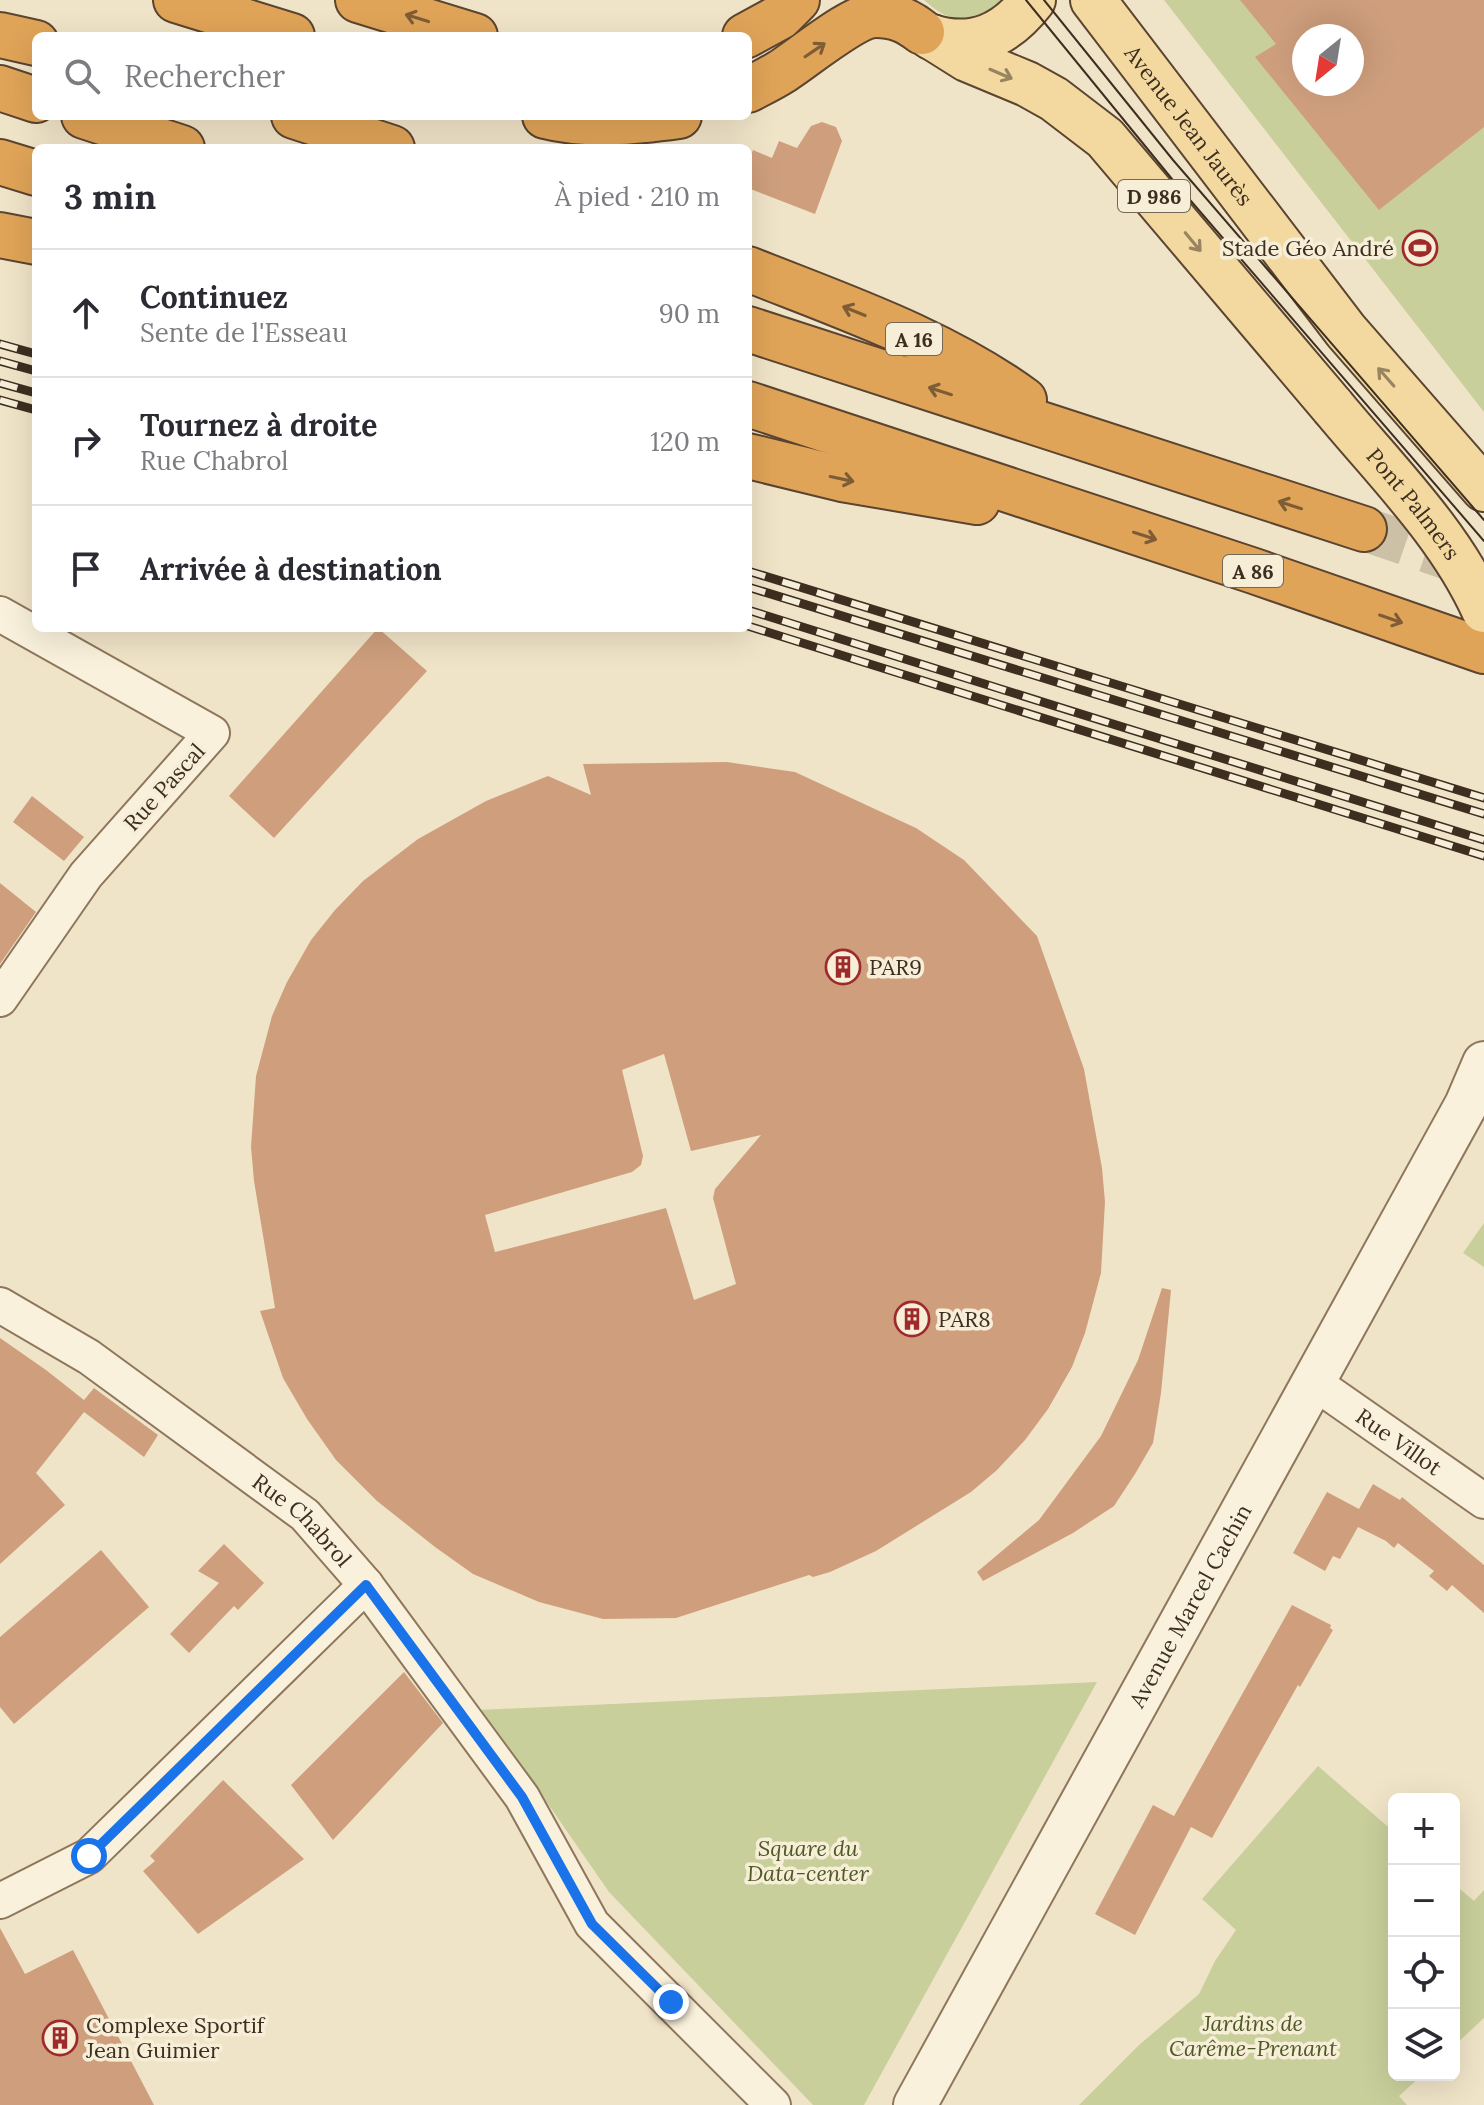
<!DOCTYPE html>
<html lang="fr">
<head>
<meta charset="utf-8">
<style>
  :root { --surface:#fff; --page:#f2f2f3; --text:#2b2b33; --muted:#7c7c81; --line:#e1e1e2 }
  body { margin:0; font-family:Lora,serif; background:var(--page); color:var(--text) }
  .controls { position:absolute; right:24px; bottom:24px; display:grid; overflow:hidden; border-radius:12px; box-shadow:0 8px 32px #0002 }
  .controls button { width:72px; height:72px; display:grid; place-items:center; padding:0; border:0; border-bottom:2px solid var(--line); background:var(--surface); color:var(--text); font:40px sans-serif }
  .compass { position:absolute; left:1292px; top:24px; width:72px; height:72px; border-radius:50%; background:var(--surface); box-shadow:0 8px 32px #0002; rotate:210deg }
  .stop { position:absolute; width:24px; height:24px; margin:-18px; border:6px solid #1a73e8; border-radius:50%; background:#fff }
  .stop.end { background:#1a73e8; border-color:#fff; box-shadow:0 2px 8px #0008 }
  .list { margin:0; padding:0; list-style:none }
  h2 { display:flex; justify-content:space-between; align-items:center; height:104px; margin:0; padding:0 32px; font-size:34px }
  h2 small { font-size:26px; font-weight:400; color:var(--muted) }
  .list li { display:grid; grid-template-columns:52px 1fr auto; gap:24px; align-items:center; box-sizing:border-box; height:128px; padding:0 32px; border-top:2px solid var(--line) }
  .list b { display:block; font-size:30px; white-space:nowrap }
  .list p { margin:0; font-size:26px; white-space:nowrap; color:var(--muted) }
  .list em { font-size:26px; font-style:normal; color:var(--muted) }
  .icon { flex:none; width:44px; height:44px; fill:none; stroke:currentColor; stroke-width:2; stroke-linecap:round; stroke-linejoin:round }
  .map { position:relative; flex:none; width:1484px; height:2105px; overflow:hidden }
  .search { position:absolute; background:var(--surface); box-shadow:0 8px 32px #0002; left:32px; top:32px; width:720px; height:88px; display:flex; align-items:center; gap:20px; box-sizing:border-box; padding:0 28px; border-radius:12px; color:var(--muted); font-size:30px }
  .panel { position:absolute; background:var(--surface); box-shadow:0 8px 32px #0002; left:32px; top:144px; width:720px; height:488px; border-radius:12px }
  .map>svg:first-child { display:block }
</style>
</head>
<body>
<div class="map">
<svg width="1484" height="2105" viewBox="0 0 1484 2105">
  <rect width="100%" height="100%" fill="#f0e4c8"/>
  <g fill="#c9cf9b" fill-rule="evenodd">
    <path d="M924 0H1014C1007 8 1001 9 991 13 960 23 949 22 924 0Z"/>
    <path d="M1164 0H1484V412ZM1304 36H1352V84H1304Z"/>
    <path d="M1484 1223V1267L1463 1253Z"/>
    <path d="M1097 1682 864 2105H813L609 1892 519 1762 479 1710Z"/>
    <path d="M1318 1766 1394 1832V2075H1422L1399 2096 1407 2105H1079L1139 2045 1199 1994 1215 1961 1236 1930 1202 1899Z"/>
    <path d="M1454 1884 1474 1901 1484 1890V2018L1454 2046Z"/>
  </g>
  <g fill="#cf9f7d" fill-rule="evenodd">
    <path d="M1240 0H1484V127L1379 210 1255 57 1276 44ZM1304 36H1352V84H1304Z"/>
    <path d="M822 122 836 127 842 141 815 214 748 188V163L753 150 772 158 779 141 797 148 811 126Z"/>
    <path d="M378 628 427 671 274 838 229 796Z"/>
    <path d="M727 762 795 772 916 828 964 860 1037 936 1084 1069 1102 1168 1105 1202 1101 1273 1085 1333 1072 1367 1048 1409 1025 1440 997 1470 971 1492 876 1551 830 1572 813 1577 809 1575 676 1618 603 1619 539 1602 473 1574 435 1547 377 1501 336 1460 307 1419 283 1378 260 1311 275 1308 254 1181 251 1147 256 1076 272 1016 287 982 311 940 335 910 363 881 418 839 486 801 548 776 591 795 583 764ZM664 1054 691 1151 761 1135 715 1189 713 1198 736 1284 694 1300 666 1208 495 1252 485 1215 632 1172 641 1165 643 1156 622 1070Z"/>
    <path d="M32 796 84 837 64 861 13 822Z"/>
    <path d="M0 883 36 912 0 964Z"/>
    <path d="M1162 1288 1171 1290 1161 1393 1153 1443 1135 1474 1114 1506 1073 1533 983 1581 977 1572 1039 1520 1101 1436 1138 1360Z"/>
    <path d="M0 1338 46 1370 84 1400 94 1388 158 1435 144 1457 84 1412 36 1473 65 1505 0 1564Z"/>
    <path d="M1373 1484 1400 1500 1402 1497 1484 1565V1613L1452 1585 1447 1591 1429 1576 1434 1571 1398 1543 1394 1548 1386 1541 1358 1527 1340 1559 1333 1556 1325 1571 1293 1553 1327 1492 1359 1509Z"/>
    <path d="M224 1544 264 1583 238 1610 234 1606 189 1653 170 1634 219 1583 198 1571Z"/>
    <path d="M101 1550 149 1607 14 1724 0 1707V1637Z"/>
    <path d="M1292 1605 1331 1625 1330 1628 1333 1630 1300 1687 1298 1685 1212 1838 1191 1827 1135 1935 1095 1914 1153 1805 1174 1816Z"/>
    <path d="M404 1672 443 1723 333 1840 291 1785Z"/>
    <path d="M223 1780 304 1859 198 1934 143 1871 155 1861 150 1856Z"/>
    <path d="M0 1928 25 1974 73 1950 154 2105H0Z"/>
  </g>
  <g fill="none" stroke-linecap="round" stroke-linejoin="round">
    <path stroke="#ccc0a6" stroke-width="44" stroke-dasharray="44 22" stroke-linecap="butt" d="M1364 529 1478 568"/>
    <g stroke="#8d765c" stroke-width="38">
      <g id="minor">
        <path d="M0 614 212 733 86 875 0 999"/>
        <path id="s1" d="M0 1305 89 1357 305 1515 366 1585 522 1797 592 1924 773 2105"/>
        <path id="s2" d="M1312 1381 1484 1501"/>
        <path d="M0 1901 89 1856 366 1585"/>
      </g>
    </g>
    <g stroke="#8d765c" stroke-width="46">
      <g id="tertiary">
        <path id="s3" d="M915 2105 1466 1105 1484 1063"/>
      </g>
    </g>
    <g stroke="#5b4430" stroke-width="48">
      <g id="primary">
        <path id="s4" d="M1093 0 1346 331 1484 489"/>
        <path d="M931 37C974 50 1006 35 1033 0"/>
        <path d="M932 37 967 59 1027 84 1054 99 1105 138 1333 407"/>
      </g>
    </g>
    <g stroke="#5b4430" stroke-width="48">
      <g id="motorway">
        <path d="M176 0 292 36"/>
        <path d="M358 0 475 36"/>
        <path d="M0 35 36 43"/>
        <path d="M745 36 780 17 797 0"/>
        <path d="M0 88 36 100"/>
        <path d="M748 90C759 84 770 79 781 72 802 59 854 15 876 15 895 15 908 21 922 32"/>
        <path d="M84 116 182 148"/>
        <path d="M294 116 392 148"/>
        <path d="M545 116C588 127 635 122 679 116"/>
        <path d="M0 162 36 173"/>
        <path d="M0 235 36 242"/>
        <path d="M748 269C841 306 942 340 1024 400"/>
        <path d="M748 329 1364 529"/>
        <path d="M748 404 1254 571 1484 651"/>
        <path d="M748 456 842 479 977 502"/>
      </g>
    </g>
    <use href="#minor" stroke="#faf1dc" stroke-width="34"/>
    <use href="#tertiary" stroke="#faf1dc" stroke-width="42"/>
    <use href="#primary" stroke="#f3d9a0" stroke-width="44"/>
    <use href="#motorway" stroke="#e0a458" stroke-width="44"/>
    <g stroke="#3d2e20" stroke-width="2">
      <path d="M1026 0 1172 179 1484 541"/>
      <path d="M1044 0 1173 160 1484 520"/>
    </g>
    <g stroke="#3d2e20" stroke-width="9">
      <g id="rail">
        <path d="M0 344 36 354"/>
        <path d="M0 361 36 371"/>
        <path d="M0 383 36 393"/>
        <path d="M0 400 36 410"/>
        <path d="M748 571 1484 798"/>
        <path d="M748 587 1484 814"/>
        <path d="M748 610 1484 840"/>
        <path d="M748 626 1484 856"/>
      </g>
    </g>
    <use href="#rail" stroke="#f7eed8" stroke-width="6" stroke-dasharray="18" stroke-linecap="butt"/>
    <g stroke="#5b4430" stroke-width="48" stroke-linecap="butt">
      <g id="primary-bridge">
        <path id="s5" d="M1333 407C1386 471 1450 534 1484 610"/>
      </g>
    </g>
    <use href="#primary-bridge" stroke="#f3d9a0" stroke-width="44"/>
  </g>
  <defs><path id="oneway-shaft" d="M-6 0H5M1.5-3L5.5 0L1.5 3" fill="none" stroke-width="1.6" stroke-linecap="round" stroke-linejoin="round" transform="scale(2)"/></defs>
  <g stroke="#7e5d36">
    <use href="#oneway-shaft" transform="translate(417 18) rotate(-163)"/>
    <use href="#oneway-shaft" transform="translate(815 50) rotate(-34)"/>
    <use href="#oneway-shaft" transform="translate(854 311) rotate(-158)"/>
    <use href="#oneway-shaft" transform="translate(940 391) rotate(-162)"/>
    <use href="#oneway-shaft" transform="translate(842 479) rotate(12)"/>
    <use href="#oneway-shaft" transform="translate(1290 505) rotate(-162)"/>
    <use href="#oneway-shaft" transform="translate(1145 536) rotate(18)"/>
    <use href="#oneway-shaft" transform="translate(1391 619) rotate(19)"/>
  </g>
  <g stroke="#988460">
    <use href="#oneway-shaft" transform="translate(1001 74) rotate(23)"/>
    <use href="#oneway-shaft" transform="translate(1193 242) rotate(50)"/>
    <use href="#oneway-shaft" transform="translate(1386 377) rotate(-131)"/>
  </g>
  <g fill="none" stroke-linecap="round" stroke-linejoin="round">
    <path stroke="#1a73e8" stroke-width="10" d="M89 1856 366 1585 522 1797 592 1924 671 2002"/>
  </g>
  <defs>
    <g id="stadium-ring" transform="scale(1.8)"><circle r="9.5" fill="#f7eed8" stroke="#9e2a2b" stroke-width="1.5"/><path d="M0-5a6.5 5 0 1 0 0 10a6.5 5 0 1 0 0-10ZM-3.5-1.8h7v3.6h-7Z" fill="#9e2a2b"/></g>
    <g id="building-ring" transform="scale(1.8)"><circle r="9.5" fill="#f7eed8" stroke="#9e2a2b" stroke-width="1.5"/><path d="M-4-6H4V6H1V3H-1V6H-4ZM-2.5-4.3h1.7v1.8h-1.7ZM.8-4.3h1.7v1.8H.8ZM-2.5-1h1.7V.8h-1.7ZM.8-1h1.7V.8H.8Z" fill="#9e2a2b"/></g>
  </defs>
  <g fill-rule="evenodd">
    <use href="#stadium-ring" x="1420" y="248"/>
    <use href="#building-ring" x="843" y="967"/>
    <use href="#building-ring" x="912" y="1319"/>
    <use href="#building-ring" x="60" y="2038"/>
  </g>
  <g text-anchor="middle" dominant-baseline="central" stroke-width="7" stroke-linejoin="round" paint-order="stroke">
    <g fill="#f7eed8" stroke="#756857" stroke-width="2">
      <rect x="1118" y="180" width="72" height="32" rx="6"/>
      <rect x="886" y="323" width="56" height="32" rx="6"/>
      <rect x="1223" y="555" width="60" height="32" rx="6"/>
    </g>
    <g font-size="20" font-weight="bold" fill="#3d2e20">
      <text x="1154" y="196">D 986</text>
      <text x="914" y="339">A 16</text>
      <text x="1253" y="571">A 86</text>
    </g>
    <g font-size="22" fill="#3d2e20" stroke="#f7eed8">
      <text stroke="none"><textPath href="#s4" startOffset="158">Avenue Jean Jaurès</textPath></text>
      <text stroke="none"><textPath href="#s5" startOffset="126">Pont Palmers</textPath></text>
      <text transform="translate(164 787) rotate(-48)">Rue Pascal</text>
      <text stroke="none"><textPath href="#s2" startOffset="106">Rue Villot</textPath></text>
      <text stroke="none"><textPath href="#s1" startOffset="372">Rue Chabrol</textPath></text>
      <text stroke="none"><textPath href="#s3" startOffset="570">Avenue Marcel Cachin</textPath></text>
    </g>
    <g font-size="22" fill="#3d2e20" stroke="#f7eed8" text-anchor="start">
      <text x="1394" y="248" text-anchor="end">Stade Géo André</text>
      <text x="869" y="967">PAR9</text>
      <text x="938" y="1319">PAR8</text>
      <text x="86" y="2025">Complexe Sportif<tspan x="86" dy="25">Jean Guimier</tspan></text>
    </g>
    <g font-size="22" font-style="italic" fill="#4d5a26" stroke="#f7eed8">
      <text x="808" y="1848">Square du<tspan x="808" dy="25">Data-center</tspan></text>
      <text x="1253" y="2023">Jardins de<tspan x="1253" dy="25">Carême-Prenant</tspan></text>
    </g>
  </g>
</svg>
<div class="controls">
<button>+</button>
<button>−</button>
<button><svg class="icon" aria-label="locate" viewBox="0 0 24 24"><circle cx="12" cy="12" r="6"/><path d="M12 2v4M12 18v4M2 12h4M18 12h4"/></svg></button>
<button><svg class="icon" aria-label="layers" viewBox="0 0 24 24"><path d="M12 4l9 5-9 5-9-5zM3 14l9 5 9-5"/></svg></button>
</div>
<svg class="compass" viewBox="-18 -18 36 36"><path d="M0-13l5 13h-10z" fill="#e53935"/><path d="M0 13l5-13h-10z" fill="#7c7c81"/></svg>
<div class="stop" style="left:89px;top:1856px"></div>
<div class="stop end" style="left:671px;top:2002px"></div>
<div class="search"><svg class="icon" aria-label="search" viewBox="0 0 24 24"><circle cx="10" cy="10" r="6"/><path d="M15 15l6 6"/></svg>Rechercher</div>
<section class="panel">
<h2>3 min<small>À pied · 210 m</small></h2>
<ul class="list">
<li><svg class="icon" aria-label="ahead" viewBox="0 0 24 24"><path d="M12 20V5M6 11l6-6 6 6"/></svg><div><b>Continuez</b><p>Sente de l'Esseau</p></div><em>90 m</em></li>
<li><svg class="icon" aria-label="right" viewBox="0 0 24 24"><path d="M7 20v-9h11M14 6l5 5-5 5"/></svg><div><b>Tournez à droite</b><p>Rue Chabrol</p></div><em>120 m</em></li>
<li><svg class="icon" aria-label="arrive" viewBox="0 0 24 24"><path d="M6 21V4h12l-3 4 3 4H6"/></svg><div><b>Arrivée à destination</b></div></li>
</ul>
</section>
</div>
</body>
</html>
